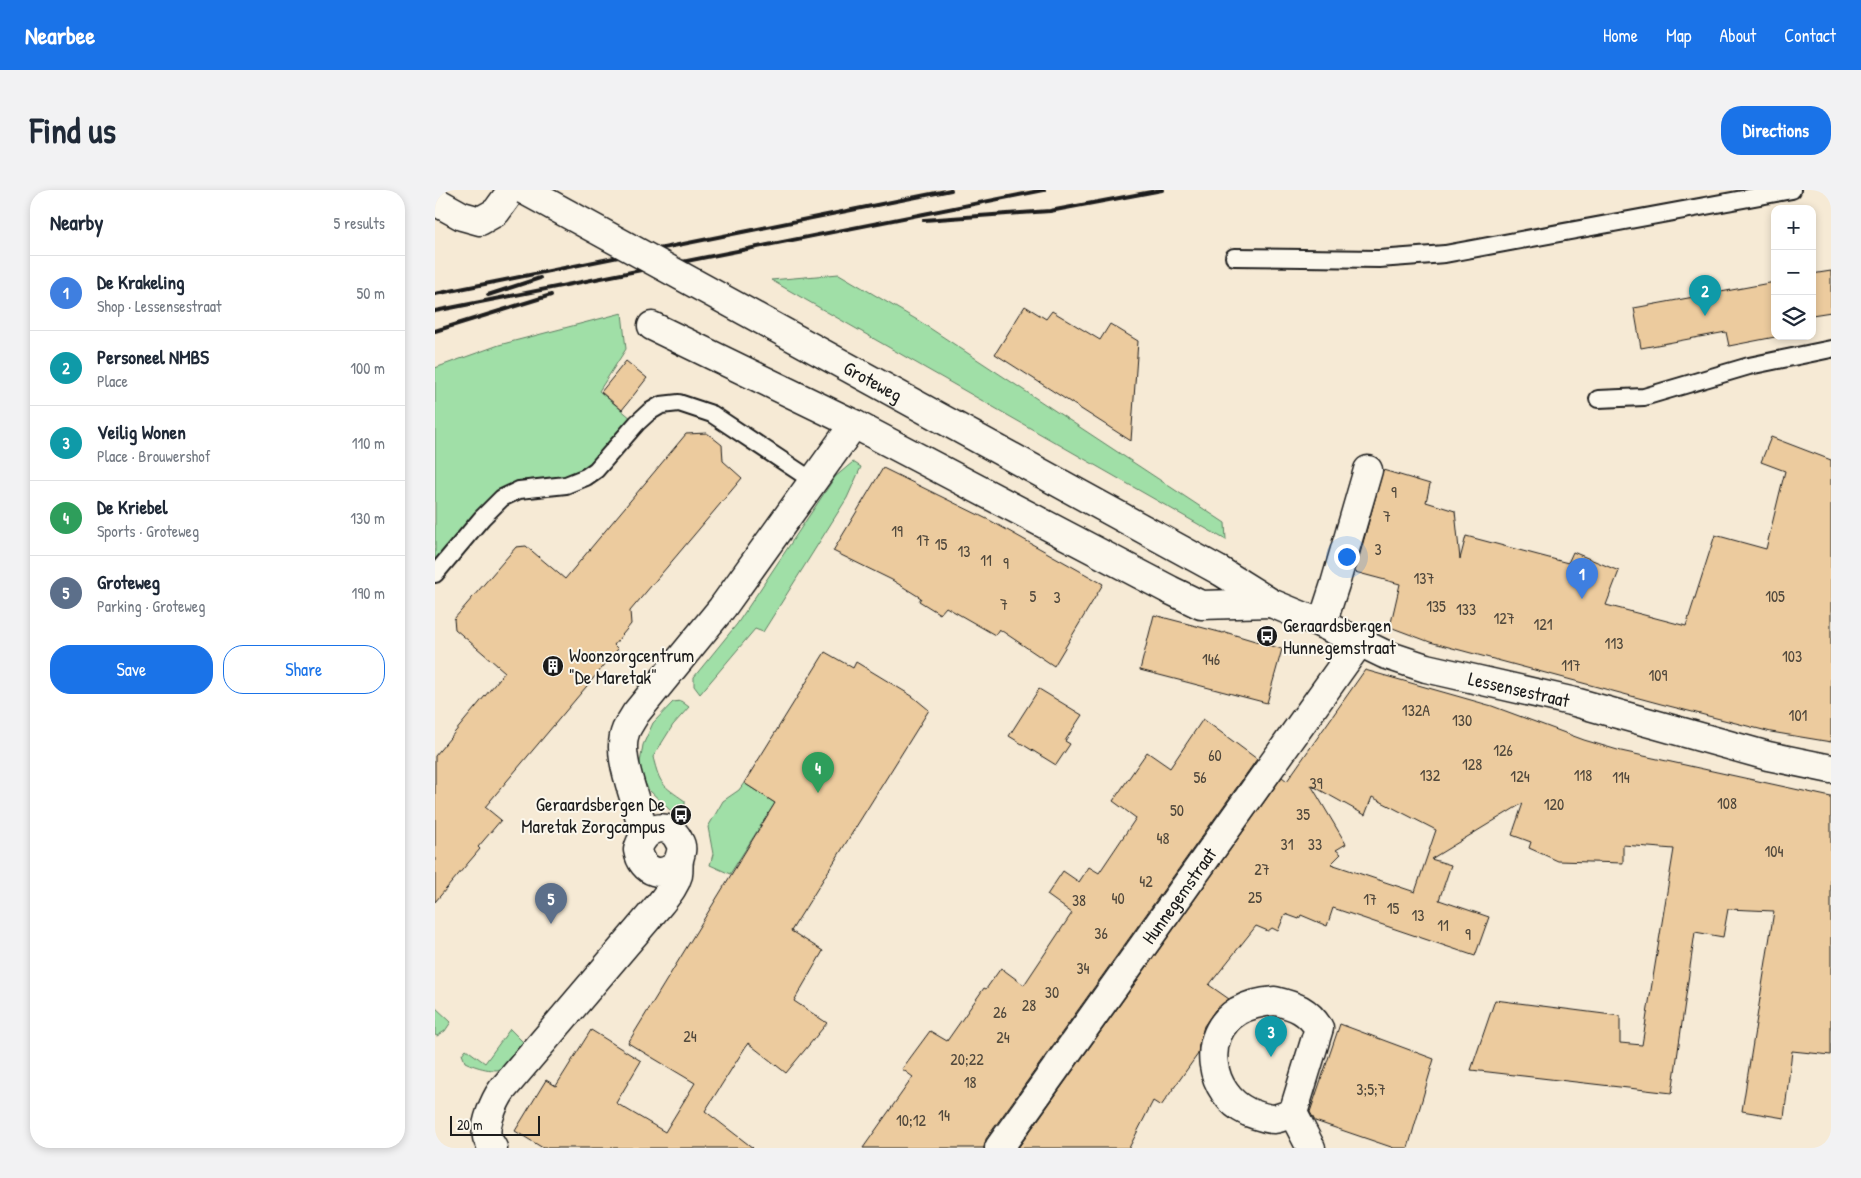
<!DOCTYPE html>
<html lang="en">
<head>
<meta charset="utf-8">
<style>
  :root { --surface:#fff; --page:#f2f2f3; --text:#1f2937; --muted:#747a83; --line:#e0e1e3; --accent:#1a73e8 }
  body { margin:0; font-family:"Patrick Hand",sans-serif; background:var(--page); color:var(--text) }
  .controls { position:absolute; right:15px; top:15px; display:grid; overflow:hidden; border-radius:10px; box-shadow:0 2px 8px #0003 }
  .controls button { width:45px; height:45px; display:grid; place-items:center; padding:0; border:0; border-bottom:1px solid var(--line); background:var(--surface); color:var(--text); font:25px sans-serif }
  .scale { position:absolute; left:15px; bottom:12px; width:90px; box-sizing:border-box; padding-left:5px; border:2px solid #1c1c1c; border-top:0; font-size:14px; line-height:18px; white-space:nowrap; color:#1c1c1c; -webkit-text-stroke:4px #fbf7ec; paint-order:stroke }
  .you { position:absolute; left:911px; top:366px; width:18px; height:18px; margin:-12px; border:4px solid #fff; border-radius:50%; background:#1a73e8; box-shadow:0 0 0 8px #1a73e833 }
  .badge { display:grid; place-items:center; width:32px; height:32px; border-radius:50%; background:var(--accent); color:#fff; font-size:16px; font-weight:700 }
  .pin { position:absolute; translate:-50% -41px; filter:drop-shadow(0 1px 2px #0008) }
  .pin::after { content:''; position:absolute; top:26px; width:18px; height:15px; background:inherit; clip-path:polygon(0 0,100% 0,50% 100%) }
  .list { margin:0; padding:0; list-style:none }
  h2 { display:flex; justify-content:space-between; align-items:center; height:65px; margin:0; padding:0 20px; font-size:21px }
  h2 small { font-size:16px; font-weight:400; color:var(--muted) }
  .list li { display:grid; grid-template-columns:32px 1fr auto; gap:15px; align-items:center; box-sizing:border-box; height:75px; padding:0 20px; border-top:1px solid var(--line) }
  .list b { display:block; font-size:19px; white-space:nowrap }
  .list p { margin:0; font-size:16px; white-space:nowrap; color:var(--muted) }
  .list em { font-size:16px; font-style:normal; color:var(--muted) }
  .actions { display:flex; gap:10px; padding:15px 20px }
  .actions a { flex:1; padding:11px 0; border:1px solid var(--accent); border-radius:20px; text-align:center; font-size:18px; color:var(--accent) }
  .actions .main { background:var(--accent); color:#fff }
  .icon { flex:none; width:28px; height:28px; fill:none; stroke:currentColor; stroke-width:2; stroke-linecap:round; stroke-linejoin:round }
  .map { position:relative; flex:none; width:1396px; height:958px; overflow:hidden; border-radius:20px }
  header { display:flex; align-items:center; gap:30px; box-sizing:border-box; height:70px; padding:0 25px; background:var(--accent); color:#fff }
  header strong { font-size:24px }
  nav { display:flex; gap:28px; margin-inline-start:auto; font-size:18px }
  .intro { display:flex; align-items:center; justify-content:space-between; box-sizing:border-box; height:120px; padding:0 30px }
  h1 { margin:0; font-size:35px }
  .button { padding:12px 22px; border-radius:20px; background:var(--accent); color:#fff; font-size:18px; font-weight:700 }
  main { display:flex; gap:30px; padding:0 30px }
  aside { flex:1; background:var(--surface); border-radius:20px; box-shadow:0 2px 8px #0003 }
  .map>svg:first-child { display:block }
</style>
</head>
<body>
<header>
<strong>Nearbee</strong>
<nav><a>Home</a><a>Map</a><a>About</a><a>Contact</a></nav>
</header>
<div class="intro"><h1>Find us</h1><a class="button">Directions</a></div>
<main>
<aside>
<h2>Nearby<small>5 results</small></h2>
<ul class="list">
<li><span class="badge" style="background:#3f7fe0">1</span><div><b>De Krakeling</b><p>Shop · Lessensestraat</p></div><em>50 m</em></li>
<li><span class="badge" style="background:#0f9aa8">2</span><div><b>Personeel NMBS</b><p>Place</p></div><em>100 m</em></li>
<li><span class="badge" style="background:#0f9aa8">3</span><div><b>Veilig Wonen</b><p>Place · Brouwershof</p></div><em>110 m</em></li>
<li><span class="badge" style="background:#2e9e5b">4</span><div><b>De Kriebel</b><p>Sports · Groteweg</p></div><em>130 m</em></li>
<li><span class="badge" style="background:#5c6f8a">5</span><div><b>Groteweg</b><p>Parking · Groteweg</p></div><em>190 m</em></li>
</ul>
<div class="actions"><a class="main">Save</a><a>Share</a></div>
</aside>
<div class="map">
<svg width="1396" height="958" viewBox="0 0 1396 958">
  <rect width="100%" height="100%" fill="#f6ead5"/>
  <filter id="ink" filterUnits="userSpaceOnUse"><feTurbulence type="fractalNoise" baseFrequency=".02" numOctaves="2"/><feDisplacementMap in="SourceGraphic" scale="10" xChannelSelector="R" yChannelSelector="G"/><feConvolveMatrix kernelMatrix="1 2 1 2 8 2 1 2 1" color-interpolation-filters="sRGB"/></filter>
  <g filter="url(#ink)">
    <g fill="#a0dfa7" stroke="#5e7e62">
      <path d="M404 84 484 131 790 333 791 350 336 90Z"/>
      <path d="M187 123 191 159 164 201 197 229 157 275 129 288 82 293 0 373V178L64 155Z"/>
      <path d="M418 272 426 277 412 308 328 442 320 439 265 504 259 496V487L302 434 400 287Z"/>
      <path d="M246 511 254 517 238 535 218 567C225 595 227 595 250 611V617L242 623H238L213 599 204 579 208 555 218 533 238 512Z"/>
      <path d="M309 593 340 613 295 684 275 675 278 664 273 637 288 611 304 600Z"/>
      <path d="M0 817 16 832 10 841 2 846 0 845Z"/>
      <path d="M75 839 91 855C86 862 80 872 72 877 61 884 40 877 30 872L27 864 31 859 50 873Z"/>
    </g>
    <g fill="#eccb9e" stroke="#1c1c1c" fill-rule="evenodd">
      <path d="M1396 81V122L1377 125V84Z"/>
      <path d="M1340 92V147L1294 156 1291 142 1206 158 1199 118Z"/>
      <path d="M590 116 611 129 617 121 665 150 675 134 703 151 696 251 560 164Z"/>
      <path d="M191 171 212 188 187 220 166 202Z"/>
      <path d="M272 243 287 255 288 271 307 288 195 421 196 434 179 455 183 459 50 617 66 630 43 657 45 659 0 712V566L70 482 20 439 19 429 81 357 91 356 130 389 251 244Z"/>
      <path d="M1336 247 1396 270V552L1336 542 1226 514 995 452 955 437 965 394 920 382 948 280 995 294 991 312 1020 321 1025 369 1031 346 1133 373 1138 362 1184 381 1171 415 1251 436 1280 345 1331 359 1350 281 1326 272Z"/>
      <path d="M448 278 556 331 668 394 619 476 564 439 560 445 511 417 505 424 484 411 486 408 457 390 398 361Z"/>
      <path d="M719 425 788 443 790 442 847 459 832 513 705 480Z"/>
      <path d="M390 462 418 478 421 472 477 506 494 520 356 741 388 761 359 811 392 833 351 883 313 853 270 921 318 958H108L80 941 111 890 121 896 156 840 206 871 181 913 230 942 260 893 193 853 340 613 309 593Z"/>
      <path d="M930 480 1057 516 1149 550 1186 561 1396 607V865L1357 861 1349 928 1307 921 1339 721 1293 719 1288 747 1260 742 1237 903 1036 880 1060 810 1185 826V853L1207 855 1239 659 1188 655V673L1123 671 1094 658 1096 652 1077 645 1088 613 996 669 1016 675 1004 710 1054 727 1040 766 898 718 892 736 866 725 864 729 850 724 843 741 837 738 833 741 821 736 774 795 794 809 780 820 769 836 764 855 763 864 726 916 718 911 694 958H583L847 587 852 591ZM876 595 930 625 937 607 1001 640 980 702 896 674 906 664 901 660 911 654Z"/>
      <path d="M604 499 647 525 630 551 635 554 621 575 574 546Z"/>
      <path d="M768 529 822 569 551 949 549 958H428L478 887 467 879 495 841 512 851 549 798 551 799 566 778 589 795 637 723 612 705 628 681 644 692 654 677 664 683 701 628 678 611 712 562 735 578Z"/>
      <path d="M905 834 999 869 973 958H959L880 931 875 922Z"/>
    </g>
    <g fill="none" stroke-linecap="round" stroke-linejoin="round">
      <g stroke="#1c1c1c" stroke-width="20">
        <g id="lane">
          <path d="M799 67 944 69 1010 64 1357 0"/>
          <path d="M1163 209 1209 207 1314 176 1396 159"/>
          <path d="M0 384 47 328 67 308 84 300 131 295 151 287 161 280 202 233 214 222 226 215 244 213 277 224 378 291"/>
        </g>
      </g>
      <g stroke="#1c1c1c" stroke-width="31">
        <g id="street">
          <path d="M0 11 27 26 45 31 61 22 77 0"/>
          <path d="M217 136 419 234 735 400 766 415 836 413"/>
          <path d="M887 434 900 394 933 280"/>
          <path d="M208 646C206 615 179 568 191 540 194 534 198 528 201 523L287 418 419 234"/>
          <path d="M840 811C861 816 872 820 884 838L858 923C852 925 845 928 839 929 831 929 821 925 813 922 774 904 764 845 803 821 815 814 827 812 840 811Z"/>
          <path d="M858 923 876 958"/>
          <path d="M58 958C56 955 53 950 52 947 49 934 60 910 67 900L225 714C232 705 240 696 243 685 244 680 243 674 244 669 246 663 248 657 244 651 234 628 207 639 203 660 207 683 229 690 244 671"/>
          <path id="s1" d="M564 958 924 453"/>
        </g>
      </g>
      <g stroke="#1c1c1c" stroke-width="31">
        <g id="secondary">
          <path id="s2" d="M785 381 836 413 887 434 949 464 991 478 1140 512 1333 566 1396 579"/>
        </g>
      </g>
      <use href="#lane" stroke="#fbf7ec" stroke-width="16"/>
      <use href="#street" stroke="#fbf7ec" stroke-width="28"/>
      <use href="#secondary" stroke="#fbf7ec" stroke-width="28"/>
      <g stroke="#1c1c1c" stroke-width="4">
        <path d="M489 30 615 21 727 0"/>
        <path d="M0 104 516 0"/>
        <path d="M53 105 105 88"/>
        <path d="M0 121 609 0"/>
        <path d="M0 141 116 105"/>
      </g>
      <g stroke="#1c1c1c" stroke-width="31" stroke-linecap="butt">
        <g id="secondary-bridge">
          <path id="s3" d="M89 0 785 381"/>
        </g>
      </g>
      <use href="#secondary-bridge" stroke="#fbf7ec" stroke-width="28"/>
    </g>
  </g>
  <defs>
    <g id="bus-disc" transform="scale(1.125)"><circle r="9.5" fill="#1c1c1c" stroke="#fbf7ec"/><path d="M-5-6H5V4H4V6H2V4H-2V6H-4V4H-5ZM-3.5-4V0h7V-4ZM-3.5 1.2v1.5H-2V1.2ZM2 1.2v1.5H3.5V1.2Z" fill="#fff"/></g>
    <g id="building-disc" transform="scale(1.125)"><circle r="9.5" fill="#1c1c1c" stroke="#fbf7ec"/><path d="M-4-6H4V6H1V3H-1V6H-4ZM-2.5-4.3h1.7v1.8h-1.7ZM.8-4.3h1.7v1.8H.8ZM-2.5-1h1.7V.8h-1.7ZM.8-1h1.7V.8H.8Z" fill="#fff"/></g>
  </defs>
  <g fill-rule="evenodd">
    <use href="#bus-disc" x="832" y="446"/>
    <use href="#building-disc" x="118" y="476"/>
    <use href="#bus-disc" x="246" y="625"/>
  </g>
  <g text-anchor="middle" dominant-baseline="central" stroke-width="4" stroke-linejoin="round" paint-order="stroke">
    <g font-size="16" fill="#50483c">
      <text x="959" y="302">9</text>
      <text x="952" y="326">7</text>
      <text x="462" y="341">19</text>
      <text x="488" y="350">17</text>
      <text x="506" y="354">15</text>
      <text x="943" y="359">3</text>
      <text x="529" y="361">13</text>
      <text x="551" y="370">11</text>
      <text x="571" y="373">9</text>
      <text x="989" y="388">137</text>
      <text x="598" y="406">5</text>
      <text x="1340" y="406">105</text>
      <text x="622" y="407">3</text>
      <text x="569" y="414">7</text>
      <text x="1001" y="416">135</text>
      <text x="1031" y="419">133</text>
      <text x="1069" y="428">127</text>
      <text x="1108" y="434">121</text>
      <text x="1179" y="453">113</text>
      <text x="1357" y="466">103</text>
      <text x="776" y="469">146</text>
      <text x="1136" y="475">117</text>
      <text x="1223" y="485">109</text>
      <text x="981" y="520">132A</text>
      <text x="1363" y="525">101</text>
      <text x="1027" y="530">130</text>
      <text x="1068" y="560">126</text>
      <text x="780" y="565">60</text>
      <text x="1037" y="574">128</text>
      <text x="995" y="585">132</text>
      <text x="1148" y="585">118</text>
      <text x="1085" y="586">124</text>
      <text x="765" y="587">56</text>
      <text x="1186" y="587">114</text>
      <text x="881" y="593">39</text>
      <text x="1292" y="613">108</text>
      <text x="1119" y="614">120</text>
      <text x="742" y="620">50</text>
      <text x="868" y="624">35</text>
      <text x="728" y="648">48</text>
      <text x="852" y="654">31</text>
      <text x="880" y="654">33</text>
      <text x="1339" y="661">104</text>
      <text x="827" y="679">27</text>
      <text x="711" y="691">42</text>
      <text x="820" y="707">25</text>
      <text x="683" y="708">40</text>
      <text x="935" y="709">17</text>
      <text x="644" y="710">38</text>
      <text x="958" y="718">15</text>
      <text x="983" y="725">13</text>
      <text x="1008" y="735">11</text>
      <text x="666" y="743">36</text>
      <text x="1033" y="744">9</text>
      <text x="648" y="778">34</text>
      <text x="617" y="802">30</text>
      <text x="594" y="815">28</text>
      <text x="565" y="822">26</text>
      <text x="255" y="846">24</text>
      <text x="568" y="847">24</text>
      <text x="532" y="869">20;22</text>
      <text x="535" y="892">18</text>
      <text x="936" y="899">3;5;7</text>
      <text x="509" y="925">14</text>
      <text x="476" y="930">10;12</text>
    </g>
    <g font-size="19" fill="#1c1c1c" stroke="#fbf7ec">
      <text stroke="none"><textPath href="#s3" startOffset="398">Groteweg</textPath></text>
      <text stroke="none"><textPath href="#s2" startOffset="324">Lessensestraat</textPath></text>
      <text stroke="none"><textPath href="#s1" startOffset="310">Hunnegemstraat</textPath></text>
    </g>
    <g font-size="19" fill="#1c1c1c" stroke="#fbf7ec" text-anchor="start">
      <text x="848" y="435">Geraardsbergen<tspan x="848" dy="22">Hunnegemstraat</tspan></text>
      <text x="134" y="465">Woonzorgcentrum<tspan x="134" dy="22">"De Maretak"</tspan></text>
      <text x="230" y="614" text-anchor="end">Geraardsbergen De<tspan x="230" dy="22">Maretak Zorgcampus</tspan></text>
    </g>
  </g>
</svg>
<div class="controls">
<button>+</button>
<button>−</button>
<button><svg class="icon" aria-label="layers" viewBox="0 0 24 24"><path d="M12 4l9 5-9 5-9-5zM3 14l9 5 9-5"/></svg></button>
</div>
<div class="scale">20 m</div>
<div class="you"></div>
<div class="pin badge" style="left:1147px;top:409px;background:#3f7fe0">1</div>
<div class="pin badge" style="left:1270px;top:126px;background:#0f9aa8">2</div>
<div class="pin badge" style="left:836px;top:867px;background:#0f9aa8">3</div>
<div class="pin badge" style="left:383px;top:603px;background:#2e9e5b">4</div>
<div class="pin badge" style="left:116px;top:734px;background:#5c6f8a">5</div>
</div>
</main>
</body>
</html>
